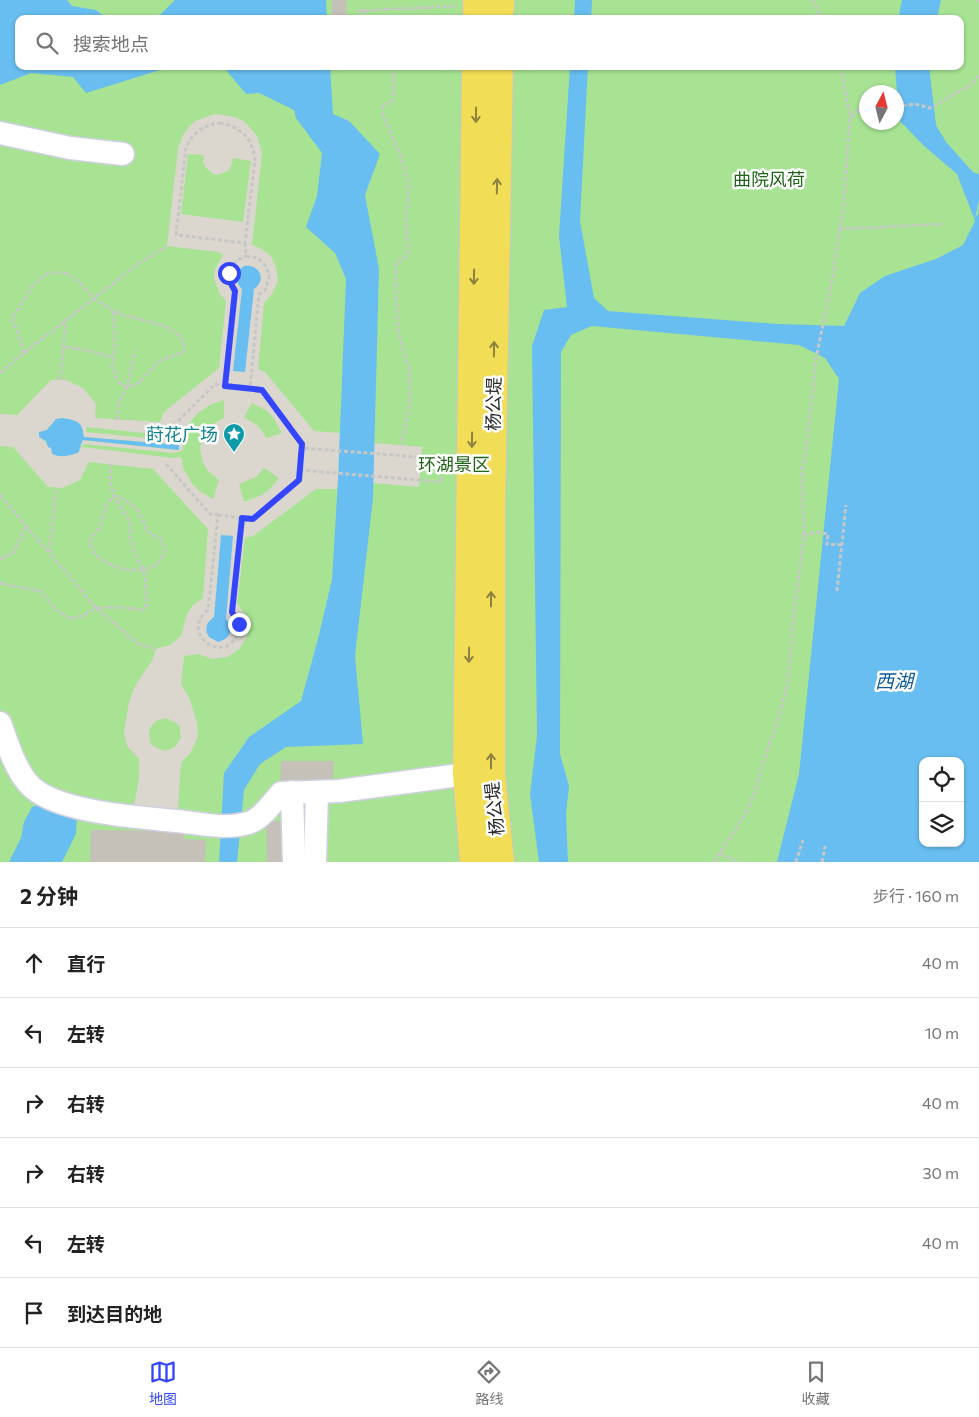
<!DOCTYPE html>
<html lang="zh">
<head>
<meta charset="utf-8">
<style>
  :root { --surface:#fff; --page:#f2f2f2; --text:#222; --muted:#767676; --line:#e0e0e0; --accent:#3446fc }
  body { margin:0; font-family:Commissioner,"Noto Sans SC",sans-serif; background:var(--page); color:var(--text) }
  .controls { position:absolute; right:15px; bottom:15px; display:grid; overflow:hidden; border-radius:10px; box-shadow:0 1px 4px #0004 }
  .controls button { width:45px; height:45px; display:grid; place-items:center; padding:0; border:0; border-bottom:1px solid var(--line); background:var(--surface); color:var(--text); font:25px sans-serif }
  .compass { position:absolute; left:859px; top:85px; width:45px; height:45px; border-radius:50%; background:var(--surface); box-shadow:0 1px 4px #0004; rotate:7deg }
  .stop { position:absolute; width:15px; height:15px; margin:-11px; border:4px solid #3446fc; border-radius:50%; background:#fff }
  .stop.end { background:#3446fc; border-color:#fff; box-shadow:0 1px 5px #0008 }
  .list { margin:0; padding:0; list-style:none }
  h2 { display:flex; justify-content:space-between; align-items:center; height:65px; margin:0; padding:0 20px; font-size:21px }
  h2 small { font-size:16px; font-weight:400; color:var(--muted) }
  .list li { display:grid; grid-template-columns:32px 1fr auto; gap:15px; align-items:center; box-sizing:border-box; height:70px; padding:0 20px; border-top:1px solid var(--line) }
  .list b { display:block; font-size:19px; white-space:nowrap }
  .list em { font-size:16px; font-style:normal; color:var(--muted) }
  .icon { flex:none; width:28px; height:28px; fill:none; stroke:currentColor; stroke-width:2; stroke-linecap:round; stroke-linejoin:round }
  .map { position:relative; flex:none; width:979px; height:862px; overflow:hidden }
  .search { position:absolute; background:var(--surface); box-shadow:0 1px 4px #0004; left:15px; right:15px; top:15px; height:55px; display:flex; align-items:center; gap:12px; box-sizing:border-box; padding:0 18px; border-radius:10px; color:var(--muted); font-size:19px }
  .sheet { height:485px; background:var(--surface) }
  nav { display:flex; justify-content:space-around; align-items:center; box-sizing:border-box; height:70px; border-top:1px solid var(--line); background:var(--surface); font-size:14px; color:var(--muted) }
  nav a { display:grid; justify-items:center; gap:2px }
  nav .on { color:var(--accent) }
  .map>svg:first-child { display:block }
</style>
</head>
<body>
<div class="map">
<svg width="979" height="862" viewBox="0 0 979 862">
  <rect width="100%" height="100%" fill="#ebe5d9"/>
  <path fill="#a7e393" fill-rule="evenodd" d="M0 0H979V862H0ZM19 19H960V66H19ZM866 92H896V122H866ZM923 761H960V843H923Z"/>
  <path fill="#dbd7cf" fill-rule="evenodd" d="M215 114 235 117 245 122 257 136 262 153 252 245 262 249 271 256 276 267 278 281 272 294 264 303 258 369 265 372 314 431 340 433V440L422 447 419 487 338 480 337 489H316L253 536 245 538 237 603 247 618 248 633 246 639 239 649 227 657 212 659 199 654 184 656 181 684 190 700 197 723 198 737 190 753 181 763 177 821 132 817 139 778V759L127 746 124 732 129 702 135 686 153 659 156 649 170 645 181 636 187 614 193 605 203 598 208 529 153 469 89 462 80 480 62 488 48 487 13 447 0 446V414L17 415 51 380H66L83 388 96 404 95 418 160 422 164 412 219 368 226 301 220 294 214 279 215 269 223 255 218 252 167 246 178 148 183 135 188 128 195 121ZM188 154 204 155 203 162 206 168 212 173 217 175 228 171 232 164 233 158 251 161 243 222 181 214ZM224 400V418L216 422 207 430 203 438 200 449 203 462 208 471 219 480 213 499 201 492 193 485 183 468 181 457 173 458 82 447 83 444 175 453 183 450V445L178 441 86 432V427L183 437 190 422 199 412 210 405ZM252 403 267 411 273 417 282 433 267 438 257 425 244 417ZM53 424 82 428 84 437 179 445 178 450 83 440 81 444V449L47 444 46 441 42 440 48 427ZM264 468 279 478 269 490 262 495 244 502 239 484 256 477ZM166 718 176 723 180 727 181 738 175 747 165 751 155 747 151 744 149 734 150 728 156 721Z"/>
  <g fill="#68bef0" fill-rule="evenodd">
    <path d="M0 0H67L72 6 96 10 108 19H19V66H173L86 93 73 77 31 73 0 85Z"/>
    <path d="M175 0H326L327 19H156Z"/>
    <path d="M575 0H592L591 19H574Z"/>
    <path d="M902 0H941L937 19H898Z"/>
    <path d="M221 66H330L333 114 349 121 380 154 365 195 379 269 373 498 355 656 363 744 286 747 260 764 244 790 237 862H219L224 773 249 737 301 701 319 635 332 579 338 480 346 279 335 253 306 227 317 196 322 153 296 118 294 110 259 93 246 94 226 70Z"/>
    <path d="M570 66H588L580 221 594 298 608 311 778 324 844 326 860 293 885 276 936 259 963 245 975 221 957 174 924 146 899 120 895 66H929L936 125 946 142 973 172 979 174V201L975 218 978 214 979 207V862H777L799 774 839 379 825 358 799 345 592 326 571 335 561 352 560 754 569 786 566 814 568 862H539L530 794 537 736 532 346 544 310 567 307 559 236ZM923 761H960V843H923Z"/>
    <path d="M244 266C260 264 267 280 254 289L245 372 233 371 242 289C234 281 235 272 244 266Z"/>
    <path d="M62 418C69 419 80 420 82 428 83 431 83 434 84 437L179 445V450L83 440 81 444 79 452C70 456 62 458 52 454L51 448 48 447 46 441 39 437V432L47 430 56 419Z"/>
    <path d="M221 535 233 536 226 619C234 629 231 639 218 642L209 637C204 629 206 623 214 617Z"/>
    <path d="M47 802 77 814 76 834 62 862H9L21 838 24 822 32 807Z"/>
  </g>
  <g fill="#c6c1b8">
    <path d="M332 0H346L347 19H332Z"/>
    <path d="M281 761H334L333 781H280Z"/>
    <path d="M266 821H282L284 862H267Z"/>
    <path d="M91 830 184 831V839L206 840 205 862H90Z"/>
  </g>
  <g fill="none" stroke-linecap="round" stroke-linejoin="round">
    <g stroke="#ced0e1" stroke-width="25">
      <g id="minor">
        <path d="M0 133 70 148 123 154"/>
        <path d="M0 723C8 744 17 779 38 792 71 813 136 817 176 821 199 823 225 830 248 823 262 819 272 803 281 793L339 791 467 774"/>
        <path d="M292 792 294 862"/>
        <path d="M315 862 317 792"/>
      </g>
    </g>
    <g stroke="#c7c7c7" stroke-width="30">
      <g id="major">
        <path d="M477 19V0"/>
        <path d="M499 19 500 0"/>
        <path d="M499 66 491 515V774L500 862"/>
        <path d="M474 862 467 774 476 66"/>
      </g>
    </g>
    <g stroke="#c7c7c7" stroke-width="3" stroke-dasharray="4 2.5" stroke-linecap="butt">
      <path d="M812 0 823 19"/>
      <path d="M978 0 979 1"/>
      <path d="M364 10V19"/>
      <path d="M358 11 457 6"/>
      <path d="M394 66 393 101 383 106V116L402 159 409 187 406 219 408 254 396 264 397 327 409 369 410 403 401 445"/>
      <path d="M841 66 850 118"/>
      <path d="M896 107 915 104 930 108 969 86 979 76"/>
      <path d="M220 123C241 127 252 138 255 159L245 243 176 235 186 147C194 132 203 125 220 123Z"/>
      <path d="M840 229 943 224"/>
      <path d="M245 243 246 256"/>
      <path d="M246 256C260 257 267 263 269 277L265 290 259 294 250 388 225 386 235 291C225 277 229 262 246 256Z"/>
      <path d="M63 347 87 350 114 358"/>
      <path d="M24 353 19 335 12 319C21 306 35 275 51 273 75 269 80 287 95 299 100 303 106 306 111 309 130 321 155 319 173 331 177 334 181 338 184 342V352L159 361 139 383 127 387 119 383 112 366 115 351 114 311"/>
      <path d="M0 373 24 353 138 264 167 246"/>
      <path d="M60 380 66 320"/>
      <path d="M117 420 119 402 127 387 135 350"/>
      <path d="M169 430 215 384 225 386"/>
      <path d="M166 464 210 514 218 515"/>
      <path d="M300 470 441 482 443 459 302 448"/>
      <path d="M0 495 96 608 138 644 156 649"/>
      <path d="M114 496C133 501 142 513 147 532L161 539 165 550C163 554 161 561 157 564 140 577 107 568 94 553 92 550 91 545 90 542L101 524 106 505Z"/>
      <path d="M218 515 242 518 232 612C237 619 241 626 237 634 226 665 178 635 208 610Z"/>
      <path d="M242 518 253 519 299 480 302 444 262 390 250 388"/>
      <path d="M804 536 815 532 828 534 827 544 841 545"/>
      <path d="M50 552 56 488"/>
      <path d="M0 559 14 552 26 526"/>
      <path d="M0 583 23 588 41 591 56 610 72 619 86 614 96 608 114 607 145 610 147 599 144 570 135 555 130 537V522L114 496 110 482 111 464"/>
      <path d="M837 591 846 505"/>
      <path d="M719 853 738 862"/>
      <path d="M714 862 746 813 755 793 763 762 778 721 788 682 794 612 804 536 802 468 806 451 816 359 833 274 843 210 850 119 856 111 866 110"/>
      <path d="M796 862 803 840"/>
      <path d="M822 862 825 846"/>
    </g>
    <use href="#minor" stroke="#fff" stroke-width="22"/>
    <use href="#major" stroke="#f2dd56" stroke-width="28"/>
  </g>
  <defs><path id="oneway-shaft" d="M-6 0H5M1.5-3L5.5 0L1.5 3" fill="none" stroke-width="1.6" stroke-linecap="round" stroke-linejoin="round" transform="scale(1.25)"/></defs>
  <g stroke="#8d823f">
    <use href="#oneway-shaft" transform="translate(476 115) rotate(91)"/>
    <use href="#oneway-shaft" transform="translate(497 186) rotate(-89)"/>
    <use href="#oneway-shaft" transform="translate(474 277) rotate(91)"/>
    <use href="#oneway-shaft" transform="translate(494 349) rotate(-89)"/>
    <use href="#oneway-shaft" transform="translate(472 440) rotate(91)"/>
    <use href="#oneway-shaft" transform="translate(491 599) rotate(-90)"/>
    <use href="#oneway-shaft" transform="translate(469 655) rotate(91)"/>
    <use href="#oneway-shaft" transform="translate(491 761) rotate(-90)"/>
  </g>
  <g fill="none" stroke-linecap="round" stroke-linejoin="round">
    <path stroke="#3446fc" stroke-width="6" d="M229 273V280L235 291 225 386 262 390 302 444 299 480 253 519 242 518 232 612 239 624"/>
  </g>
  <defs>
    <g id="sight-pin" transform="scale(1.125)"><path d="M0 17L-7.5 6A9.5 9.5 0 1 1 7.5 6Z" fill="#0f9aa8" stroke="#fff"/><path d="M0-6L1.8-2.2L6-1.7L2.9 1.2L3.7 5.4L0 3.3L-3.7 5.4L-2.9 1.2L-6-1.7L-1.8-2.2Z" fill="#fff"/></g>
  </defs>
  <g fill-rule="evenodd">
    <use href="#sight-pin" x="234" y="434"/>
  </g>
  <g text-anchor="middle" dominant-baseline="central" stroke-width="5" stroke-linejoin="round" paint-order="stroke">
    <g font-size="18" fill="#206418" stroke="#fff">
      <text x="769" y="179">曲院风荷</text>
      <text x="454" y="464">环湖景区</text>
    </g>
    <g font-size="18" fill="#282828" stroke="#fff">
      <text transform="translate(493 404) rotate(-89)">杨公堤</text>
      <text transform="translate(494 809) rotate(-96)">杨公堤</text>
    </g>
    <g font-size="18" fill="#0d838f" stroke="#fff" text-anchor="end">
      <text x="218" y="434">莳花广场</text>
    </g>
    <g font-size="19" font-style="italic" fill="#0b5a98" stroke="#fff">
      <text x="894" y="680">西湖</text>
    </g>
  </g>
</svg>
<div class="controls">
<button><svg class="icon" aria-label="locate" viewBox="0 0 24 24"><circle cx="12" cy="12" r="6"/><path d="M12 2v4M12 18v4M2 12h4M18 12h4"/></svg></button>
<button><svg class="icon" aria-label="layers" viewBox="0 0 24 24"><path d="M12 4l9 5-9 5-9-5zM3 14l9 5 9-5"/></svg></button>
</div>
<svg class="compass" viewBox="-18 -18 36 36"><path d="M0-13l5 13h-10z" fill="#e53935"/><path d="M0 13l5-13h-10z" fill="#767676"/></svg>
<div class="stop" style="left:229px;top:273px"></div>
<div class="stop end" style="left:239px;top:624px"></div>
<div class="search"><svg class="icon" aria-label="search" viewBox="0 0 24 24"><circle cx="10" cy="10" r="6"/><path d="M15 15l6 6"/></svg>搜索地点</div>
</div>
<section class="sheet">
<h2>2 分钟<small>步行 · 160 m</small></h2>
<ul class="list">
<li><svg class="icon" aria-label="ahead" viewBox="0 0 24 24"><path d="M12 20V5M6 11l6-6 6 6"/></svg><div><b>直行</b></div><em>40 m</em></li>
<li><svg class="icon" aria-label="left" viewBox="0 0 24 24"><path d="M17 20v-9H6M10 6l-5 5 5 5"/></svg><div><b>左转</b></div><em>10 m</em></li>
<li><svg class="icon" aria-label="right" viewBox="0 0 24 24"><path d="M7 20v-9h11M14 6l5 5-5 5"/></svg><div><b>右转</b></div><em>40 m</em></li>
<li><svg class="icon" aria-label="right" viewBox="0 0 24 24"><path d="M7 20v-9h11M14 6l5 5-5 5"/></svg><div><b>右转</b></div><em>30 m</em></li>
<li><svg class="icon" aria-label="left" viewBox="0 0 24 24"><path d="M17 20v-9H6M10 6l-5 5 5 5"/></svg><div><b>左转</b></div><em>40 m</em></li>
<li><svg class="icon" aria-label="arrive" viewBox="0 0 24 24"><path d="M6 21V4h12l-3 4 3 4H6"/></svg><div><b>到达目的地</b></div></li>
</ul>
</section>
<nav>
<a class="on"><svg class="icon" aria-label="map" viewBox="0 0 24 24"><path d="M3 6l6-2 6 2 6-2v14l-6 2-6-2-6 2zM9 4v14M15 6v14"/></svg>地图</a>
<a><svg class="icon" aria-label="directions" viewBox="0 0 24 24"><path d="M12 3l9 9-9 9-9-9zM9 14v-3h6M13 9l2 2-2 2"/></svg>路线</a>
<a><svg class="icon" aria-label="saved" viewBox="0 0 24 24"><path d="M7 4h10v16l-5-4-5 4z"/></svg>收藏</a>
</nav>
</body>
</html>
